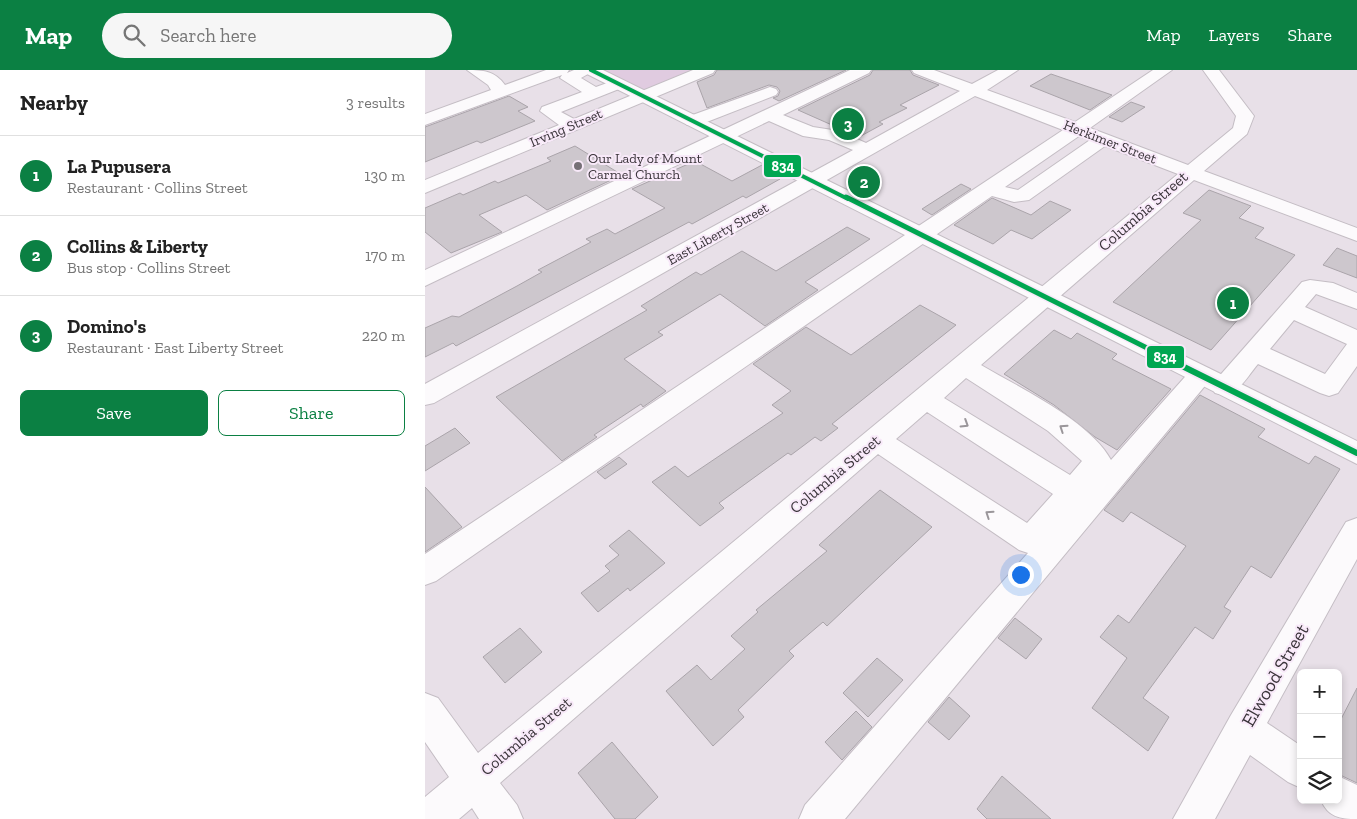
<!DOCTYPE html>
<html lang="en">
<head>
<meta charset="utf-8">
<style>
  :root { --surface:#fff; --page:#f6f6f6; --text:#222; --muted:#767676; --line:#e0e0e0; --accent:#0b8043 }
  body { margin:0; font-family:"Zilla Slab",serif; background:var(--page); color:var(--text) }
  .controls { position:absolute; right:15px; bottom:15px; display:grid; overflow:hidden; border-radius:8px; box-shadow:0 2px 8px #0003 }
  .controls button { width:45px; height:45px; display:grid; place-items:center; padding:0; border:0; border-bottom:1px solid var(--line); background:var(--surface); color:var(--text); font:25px sans-serif }
  .you { position:absolute; left:595px; top:504px; width:18px; height:18px; margin:-12px; border:4px solid #fff; border-radius:50%; background:#1a73e8; box-shadow:0 0 0 8px #1a73e833 }
  .badge { display:grid; place-items:center; width:32px; height:32px; border-radius:50%; background:var(--accent); color:#fff; font-size:16px; font-weight:700 }
  .pin { position:absolute; translate:-50% -50%; border:2px solid #fff; box-shadow:0 1px 5px #0006 }
  .list { margin:0; padding:0; list-style:none }
  h2 { display:flex; justify-content:space-between; align-items:center; height:65px; margin:0; padding:0 20px; font-size:21px }
  h2 small { font-size:16px; font-weight:400; color:var(--muted) }
  .list li { display:grid; grid-template-columns:32px 1fr auto; gap:15px; align-items:center; box-sizing:border-box; height:80px; padding:0 20px; border-top:1px solid var(--line) }
  .list b { display:block; font-size:19px; white-space:nowrap }
  .list p { margin:0; font-size:16px; white-space:nowrap; color:var(--muted) }
  .list em { font-size:16px; font-style:normal; color:var(--muted) }
  .actions { display:flex; gap:10px; padding:15px 20px }
  .actions a { flex:1; padding:11px 0; border:1px solid var(--accent); border-radius:8px; text-align:center; font-size:18px; color:var(--accent) }
  .actions .main { background:var(--accent); color:#fff }
  .icon { flex:none; width:28px; height:28px; fill:none; stroke:currentColor; stroke-width:2; stroke-linecap:round; stroke-linejoin:round }
  .map { position:relative; flex:none; width:932px; height:749px; overflow:hidden }
  header { display:flex; align-items:center; gap:30px; box-sizing:border-box; height:70px; padding:0 25px; background:var(--accent); color:#fff }
  header strong { font-size:24px }
  nav { display:flex; gap:28px; margin-inline-start:auto; font-size:18px }
  .search { width:350px; height:45px; background:var(--page); display:flex; align-items:center; gap:12px; box-sizing:border-box; padding:0 18px; border-radius:28px; color:var(--muted); font-size:19px }
  main { display:flex }
  aside { flex:1; background:var(--surface) }
  .map>svg:first-child { display:block }
</style>
</head>
<body>
<header>
<strong>Map</strong>
<div class="search"><svg class="icon" aria-label="search" viewBox="0 0 24 24"><circle cx="10" cy="10" r="6"/><path d="M15 15l6 6"/></svg>Search here</div>
<nav><a>Map</a><a>Layers</a><a>Share</a></nav>
</header>
<main>
<aside>
<h2>Nearby<small>3 results</small></h2>
<ul class="list">
<li><span class="badge">1</span><div><b>La Pupusera</b><p>Restaurant · Collins Street</p></div><em>130 m</em></li>
<li><span class="badge">2</span><div><b>Collins &amp; Liberty</b><p>Bus stop · Collins Street</p></div><em>170 m</em></li>
<li><span class="badge">3</span><div><b>Domino's</b><p>Restaurant · East Liberty Street</p></div><em>220 m</em></li>
</ul>
<div class="actions"><a class="main">Save</a><a>Share</a></div>
</aside>
<div class="map">
<svg width="932" height="749" viewBox="0 0 932 749">
  <rect width="100%" height="100%" fill="#e8e0e8"/>
  <path fill="#e0cbe0" d="M171 0H278L219 25Z"/>
  <g fill="#cdc7cd" stroke="#aaa4aa">
    <path d="M292 0H421L354 31 348 28 353 26 355 21 352 17 344 15 282 38 272 12 289 5Z"/>
    <path d="M448 0H485L488 5 514 15 475 35 482 38 454 52 458 54 434 67 373 40 445 5Z"/>
    <path d="M626 4 687 25 665 40 605 16Z"/>
    <path d="M84 26 103 37 93 41 110 51 56 73 52 71 0 92V57Z"/>
    <path d="M706 32 720 37 697 52 684 47Z"/>
    <path d="M150 76 197 105 122 140 101 125 54 145 77 162 26 183 0 162V138L35 123 38 125 70 111 73 113 126 91 122 88Z"/>
    <path d="M270 91 307 111 337 95 357 105 352 108 355 109 321 128 318 126 267 154 264 152 31 276 28 273 0 287V258L27 246 34 247 92 216 117 202 113 200 166 172 161 169 182 159 190 164 240 138 207 119Z"/>
    <path d="M536 114 546 119 507 145 497 139Z"/>
    <path d="M784 120 826 136 814 148 839 158 830 168 870 185 786 280 688 232 776 150 758 143Z"/>
    <path d="M567 128 606 145 625 131 646 140 607 169 586 160 568 174 529 155Z"/>
    <path d="M422 157 445 169 380 212 393 220 340 256 295 224 233 262 238 265 199 289 241 321 218 337 216 334 169 365 172 367 137 391 71 327 222 240 216 236 271 202 276 205 317 181 351 201Z"/>
    <path d="M912 178 932 186V208L898 195Z"/>
    <path d="M495 235 531 255 407 354 413 358 396 371 390 367 366 385 363 383 294 433 299 438 275 456 227 412 250 396 263 407 358 343 347 335 366 321 328 294 381 257 426 285Z"/>
    <path d="M629 260 646 269 652 263 692 284 687 289 746 319 692 380 670 367 629 335 579 304Z"/>
    <path d="M775 325 840 359 833 367 884 394 890 386 915 399 846 508 826 496 799 537 806 541 788 569 770 557 718 628 744 647 723 681 667 638 702 588 675 567 693 545 704 553 761 476 706 442 698 452 679 440Z"/>
    <path d="M30 358 45 373 0 401V376Z"/>
    <path d="M194 387 202 394 180 409 172 402Z"/>
    <path d="M0 417 37 457 0 482Z"/>
    <path d="M455 420 507 457 402 556 398 552 364 581 369 586 313 640 319 647 288 676 241 621 272 595 286 610 320 579 306 566 333 542 331 540 402 481 394 475Z"/>
    <path d="M204 460 240 493 205 521 203 518 173 542 156 523 185 501 180 496 194 485 184 476Z"/>
    <path d="M590 548 617 569 601 589 573 568Z"/>
    <path d="M95 558 117 582 80 613 58 587Z"/>
    <path d="M452 588 478 610 443 647 418 623Z"/>
    <path d="M932 618V713L913 704V655Z"/>
    <path d="M524 627 545 646 524 670 503 652Z"/>
    <path d="M431 641 447 657 417 690 400 672Z"/>
    <path d="M187 672 233 727 210 749H190L153 703Z"/>
    <path d="M577 706 626 749H562L552 739Z"/>
  </g>
  <g fill="none" stroke-linecap="round" stroke-linejoin="round">
    <g stroke="#c4bdc4" stroke-width="2">
      <g id="minor">
        <path d="M42 0C58 0 70 1 80 15L121 0H144L142 3 149 0H170L156 8 171 17 193 9 199 11 201 14 199 17 136 42 149 49 268 0H290L288 3 0 123V110L134 55 115 41 117 37 157 22 135 8 137 5 0 55V44L66 20 63 15Z"/>
        <path d="M425 0H446L444 3 358 45 388 57 414 61 441 73 535 21 489 3 487 0H509L547 14 573 0H593L562 20 650 52 728 0H747L665 58 763 95 808 58 811 46 778 0H794L829 46 822 64 779 101 932 158V171L769 110 556 295C595 318 665 351 686 390L767 299 776 296 785 299 789 305 420 749H374L380 735 603 483 594 480 453 384 75 713 92 735 98 749H54L47 738 34 749H0V727L24 707 0 672V623L13 628 53 683 753 104 680 76 604 130 589 132 567 126 11 511 0 515V484L638 60 550 26 9 333 0 335V314L428 80 404 70 378 66 344 51 0 216V200ZM654 66 665 70 593 120 580 117ZM541 308 623 361 657 391 645 405 519 328ZM502 342 628 424 602 453 471 369Z"/>
        <path d="M345 17 351 19 353 22 351 25 274 55H262L259 51 262 47Z"/>
        <path d="M885 210 908 213 932 223V239L891 224 880 237 932 260V296L913 323 904 326 895 323 833 294C821 308 811 330 790 323L786 317 790 311 877 212ZM869 250 922 274 900 304 845 279Z"/>
        <path d="M932 448V489L842 653 876 676V718L863 712 825 685 790 749H748L806 645 921 452Z"/>
        <path d="M913 706 932 715V749C915 749 903 747 896 730H913Z"/>
      </g>
    </g>
    <g stroke="#c4bdc4" stroke-width="2">
      <path id="major" d="M158 0H178L932 371V394L160 3Z"/>
    </g>
    <use href="#minor" fill="#fcfafc" fill-rule="evenodd"/>
    <use href="#major" fill="#fcfafc" fill-rule="evenodd"/>
    <g stroke="#f8e9f9" stroke-width="6">
      <path id="bus-1-far2" d="M166 0 423 129"/>
    </g>
    <g stroke="#f8e9f9" stroke-width="8">
      <path id="bus-1-far1" d="M421 127 746 290"/>
    </g>
    <g stroke="#f8e9f9" stroke-width="10">
      <path id="bus-1" d="M743 289 932 383"/>
    </g>
    <use href="#bus-1-far2" stroke="#00a651" stroke-width="4"/>
    <use href="#bus-1-far1" stroke="#00a651" stroke-width="5"/>
    <use href="#bus-1" stroke="#00a651" stroke-width="6"/>
  </g>
  <defs><path id="oneway-chevron" d="M-2-3.5L2.5 0L-2 3.5" fill="none" stroke-width="1.6" stroke-linecap="round" stroke-linejoin="round" transform="scale(1.25)"/></defs>
  <g stroke="#9a969a">
    <use href="#oneway-chevron" transform="translate(540 354) rotate(32)"/>
    <use href="#oneway-chevron" transform="translate(638 358) rotate(-146)"/>
    <use href="#oneway-chevron" transform="translate(564 444) rotate(-146)"/>
  </g>
  <circle fill="#767076" stroke="#f8e9f9" stroke-width="2" cx="153" cy="96" r="5"/>
  <g text-anchor="middle" dominant-baseline="central" stroke-width="4" stroke-linejoin="round" paint-order="stroke">
    <g font-size="14" fill="#393339" stroke="#f8e9f9">
      <text transform="translate(141 58) rotate(-23)">Irving Street</text>
      <text transform="translate(685 72) rotate(21)">Herkimer Street</text>
      <text transform="translate(293 164) rotate(-29)">East Liberty Street</text>
    </g>
    <g font-size="14" fill="#393339" stroke="#f8e9f9" text-anchor="start">
      <text x="163" y="88">Our Lady of Mount<tspan x="163" dy="16">Carmel Church</tspan></text>
    </g>
    <g font-size="16" fill="#393339" stroke="#f8e9f9">
      <text transform="translate(718 141) rotate(-41)">Columbia Street</text>
      <text transform="translate(410 404) rotate(-40)">Columbia Street</text>
      <text transform="translate(101 666) rotate(-40)">Columbia Street</text>
    </g>
    <g font-size="19" fill="#393339" stroke="#f8e9f9">
      <text transform="translate(850 605) rotate(-60)">Elwood Street</text>
    </g>
  </g>
  <g stroke="#f8e9f9" stroke-width="2">
    <rect x="338" y="84" width="39" height="24" rx="5" fill="#00a651"/>
    <rect x="721" y="275" width="39" height="24" rx="5" fill="#00a651"/>
  </g>
  <g font-size="14" text-anchor="middle" font-weight="bold" fill="#fff">
    <text x="358" y="101">834</text>
    <text x="740" y="292">834</text>
  </g>
</svg>
<div class="controls">
<button>+</button>
<button>−</button>
<button><svg class="icon" aria-label="layers" viewBox="0 0 24 24"><path d="M12 4l9 5-9 5-9-5zM3 14l9 5 9-5"/></svg></button>
</div>
<div class="you"></div>
<div class="pin badge" style="left:808px;top:233px">1</div>
<div class="pin badge" style="left:439px;top:112px">2</div>
<div class="pin badge" style="left:423px;top:54px">3</div>
</div>
</main>
</body>
</html>
